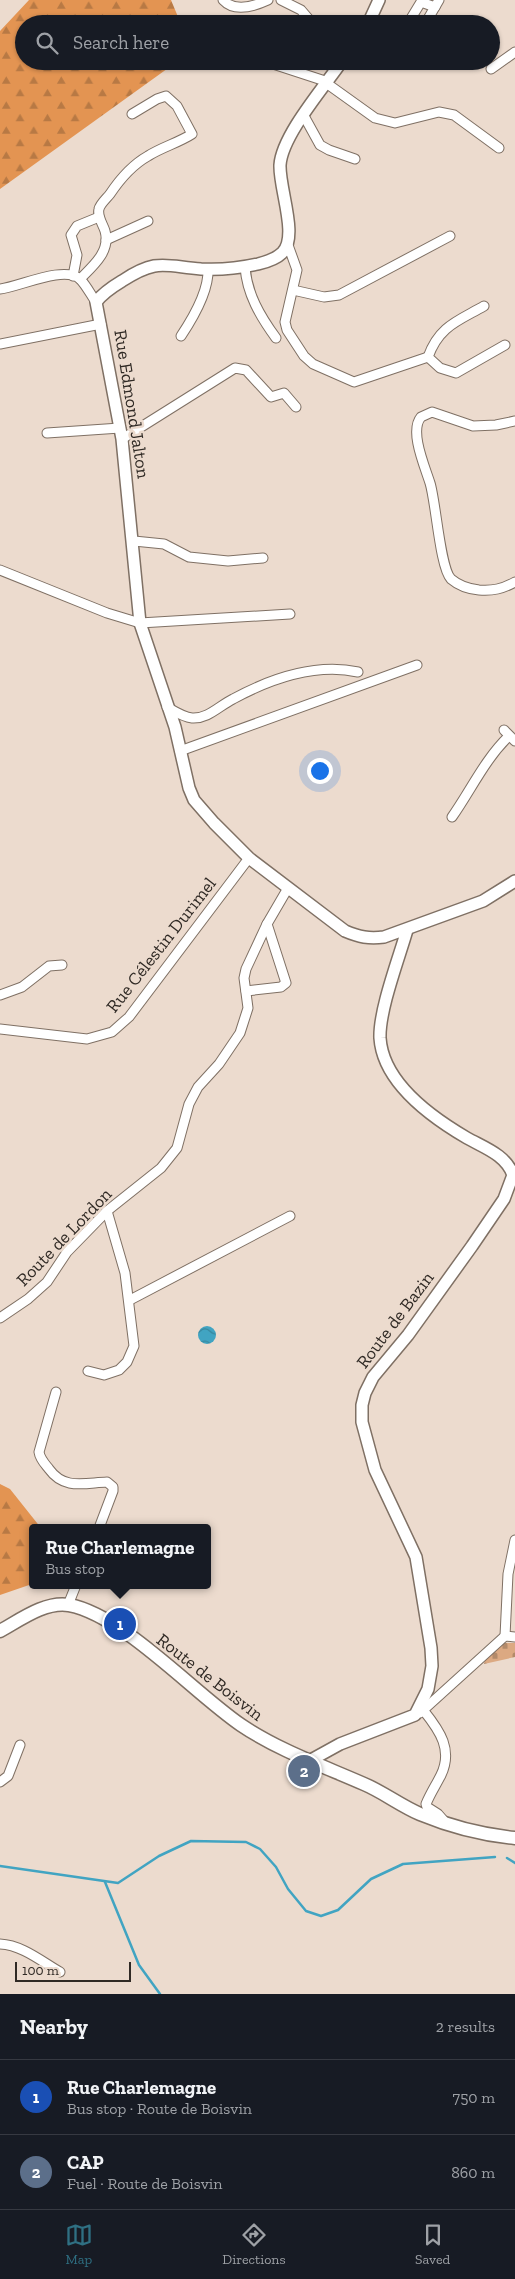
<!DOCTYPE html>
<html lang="en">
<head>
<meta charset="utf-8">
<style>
  :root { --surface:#171b24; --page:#242831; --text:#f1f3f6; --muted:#9ea1a6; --line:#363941; --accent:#2f7083 }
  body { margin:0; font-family:"Zilla Slab",serif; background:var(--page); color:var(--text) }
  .scale { position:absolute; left:15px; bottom:12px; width:116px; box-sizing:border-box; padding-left:5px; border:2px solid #302a25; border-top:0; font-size:14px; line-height:18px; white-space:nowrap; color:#302a25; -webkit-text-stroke:4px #ecdbce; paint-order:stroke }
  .you { position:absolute; left:319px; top:770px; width:18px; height:18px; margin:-12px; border:4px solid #fff; border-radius:50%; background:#1a73e8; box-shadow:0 0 0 8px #1a73e833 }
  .badge { display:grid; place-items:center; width:32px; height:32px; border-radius:50%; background:var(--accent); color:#fff; font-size:16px; font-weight:700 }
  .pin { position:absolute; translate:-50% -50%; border:2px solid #fff; box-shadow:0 1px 5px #0006 }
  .popup { position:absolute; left:29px; top:1524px; width:182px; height:65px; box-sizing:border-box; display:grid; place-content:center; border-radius:5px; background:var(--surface); filter:drop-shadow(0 1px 4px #0005); font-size:16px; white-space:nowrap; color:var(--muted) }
  .popup b { font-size:19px; color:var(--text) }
  .popup::after { content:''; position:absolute; left:50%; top:100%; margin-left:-10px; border:10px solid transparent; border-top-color:var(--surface) }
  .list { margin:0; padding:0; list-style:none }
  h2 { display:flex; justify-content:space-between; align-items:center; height:65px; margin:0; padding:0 20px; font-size:21px }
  h2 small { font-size:16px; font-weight:400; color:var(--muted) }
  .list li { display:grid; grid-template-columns:32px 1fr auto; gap:15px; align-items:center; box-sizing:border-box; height:75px; padding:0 20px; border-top:1px solid var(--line) }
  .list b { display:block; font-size:19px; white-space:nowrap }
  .list p { margin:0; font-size:16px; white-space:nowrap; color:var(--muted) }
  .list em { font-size:16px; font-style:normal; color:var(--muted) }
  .icon { flex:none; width:28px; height:28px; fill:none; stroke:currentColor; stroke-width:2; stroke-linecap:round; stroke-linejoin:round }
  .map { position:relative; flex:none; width:515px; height:1994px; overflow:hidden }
  .search { position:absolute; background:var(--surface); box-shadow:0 1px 4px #0004; left:15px; right:15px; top:15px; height:55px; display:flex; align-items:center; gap:12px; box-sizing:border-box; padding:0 18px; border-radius:28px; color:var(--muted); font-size:19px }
  .sheet { height:215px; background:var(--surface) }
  nav { display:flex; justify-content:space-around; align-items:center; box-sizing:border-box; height:70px; border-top:1px solid var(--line); background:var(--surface); font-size:14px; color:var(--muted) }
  nav a { display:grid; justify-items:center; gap:2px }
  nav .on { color:var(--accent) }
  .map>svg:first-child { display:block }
</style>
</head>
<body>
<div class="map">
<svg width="515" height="1994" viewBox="0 0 515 1994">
  <defs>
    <pattern id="forest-firs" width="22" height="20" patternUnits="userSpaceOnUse" patternTransform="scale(1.25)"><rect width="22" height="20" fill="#e39452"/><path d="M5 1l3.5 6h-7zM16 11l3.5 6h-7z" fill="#b87944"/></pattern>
    <pattern id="cemetery-stones" width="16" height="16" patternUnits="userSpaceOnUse" patternTransform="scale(1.25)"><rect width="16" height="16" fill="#dca982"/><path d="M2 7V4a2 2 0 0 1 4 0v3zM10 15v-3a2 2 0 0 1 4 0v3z" fill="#b38a6a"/></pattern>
    <pattern id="water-waves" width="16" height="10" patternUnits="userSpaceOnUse" patternTransform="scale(1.25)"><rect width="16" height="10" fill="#41a4c2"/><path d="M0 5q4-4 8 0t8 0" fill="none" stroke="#37869d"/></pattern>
  </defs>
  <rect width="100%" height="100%" fill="#ecdbce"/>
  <g fill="url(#forest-firs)">
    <path d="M29 0H171L181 24H24V61H178L0 189V31Z"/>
    <path d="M0 1484 10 1489 41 1528H32V1584L0 1595Z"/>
  </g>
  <path fill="url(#cemetery-stones)" d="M504 1643H515V1657L484 1664 486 1654Z"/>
  <circle fill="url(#water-waves)" cx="207" cy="1335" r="9"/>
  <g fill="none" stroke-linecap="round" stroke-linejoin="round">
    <g stroke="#41a4c2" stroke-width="2.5">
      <path d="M507 1858 515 1863"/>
      <path d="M0 1866 118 1883 159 1856 191 1841 246 1842 260 1849 276 1867 288 1889 306 1911 321 1916 338 1910 371 1879 403 1864 495 1857"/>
      <path d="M105 1882 139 1965 160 1994"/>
    </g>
    <g stroke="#7f7064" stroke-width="11">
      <g id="minor">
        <path d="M223 0C235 13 255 6 268 0"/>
        <path d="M281 0 301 10 313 24"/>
        <path d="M412 24 410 20 421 2 435 7"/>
        <path d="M425 24 439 0"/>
        <path d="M256 61 273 64 322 80 375 118 395 123 439 112 454 115 499 148"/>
        <path d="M491 69 515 52"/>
        <path d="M304 116 320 145 329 150 355 159"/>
        <path d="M106 240 148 221"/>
        <path d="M288 245 297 270 285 322 287 330 304 356 313 364 354 382 428 357"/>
        <path d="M245 267C247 294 260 316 276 338"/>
        <path d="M73 276 77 255 71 235 77 226 99 217"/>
        <path d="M80 279C93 266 111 251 105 231 103 224 97 217 99 209 100 204 107 198 110 194 120 179 132 165 148 156 162 147 178 143 192 134L177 106 166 96 157 99 132 114"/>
        <path d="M0 289C19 287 64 265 80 279 86 285 91 295 96 302"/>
        <path d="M293 290 324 297 339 295 450 236"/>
        <path d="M484 306C458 321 439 326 428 357L440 368 456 373 505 345"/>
        <path d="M181 336C193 318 209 290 208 269"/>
        <path d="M0 344 101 324"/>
        <path d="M515 421 496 425 473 426 432 412 421 417C409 431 425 467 430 483 436 502 440 568 451 579 458 585 469 589 479 590 493 591 502 589 515 582"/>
        <path d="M47 433 120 428"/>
        <path d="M122 439 235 368 246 370 271 397 284 393 296 407"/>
        <path d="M134 541 164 544 189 557 228 561 263 558"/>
        <path d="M0 570 107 613 140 623 290 614"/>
        <path d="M167 707C174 711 183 717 192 718 208 719 219 706 233 699 270 679 316 663 358 672"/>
        <path d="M504 730 515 741"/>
        <path d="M180 751 417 665"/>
        <path d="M452 817C471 790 485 759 509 736"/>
        <path d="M246 991 281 987 286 983 267 924"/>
        <path d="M0 995 22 987 49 966 62 965"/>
        <path d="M0 1029 87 1039 112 1032 129 1017 249 858"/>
        <path d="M130 1300 290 1216"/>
        <path d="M0 1318 28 1299 47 1282 67 1252 107 1211 161 1168 177 1148 189 1104 198 1087 219 1064 240 1033 248 1008 244 978 246 969 267 924 288 888"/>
        <path d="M88 1371 104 1375 119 1370 127 1362 134 1346 125 1273 107 1211"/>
        <path d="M56 1392 39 1452C40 1459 45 1464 49 1469 64 1490 84 1483 107 1482L113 1487V1491L99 1528"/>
        <path d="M68 1605 76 1585"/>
        <path d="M505 1636 508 1574 515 1540"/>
        <path d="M424 1711C440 1731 453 1750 441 1775 436 1785 430 1794 426 1804L427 1807 438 1814 445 1822"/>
        <path d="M420 1713 505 1636 515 1637"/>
        <path d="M0 1782 8 1776 20 1745"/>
        <path d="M0 1944C22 1945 41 1961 60 1972"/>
      </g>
    </g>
    <g stroke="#7f7064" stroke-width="14">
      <g id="tertiary">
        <path d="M368 24 379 0"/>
        <path d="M342 61C325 86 282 135 280 165 279 189 299 237 282 253 276 259 266 262 258 264 240 268 219 270 201 269 164 266 157 258 122 281 112 287 103 293 96 302L122 439 140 623 175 727 189 788 194 800 214 823 249 858 345 931C359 937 369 939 384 937L483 901 515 881"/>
        <path d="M311 1760 340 1744 415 1715 428 1689 432 1666 431 1648 416 1557 375 1470 362 1422V1405L365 1393 373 1377 408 1335 472 1246 504 1199 513 1175C506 1155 485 1148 467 1138 431 1117 383 1083 380 1038 379 1010 399 958 407 930"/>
      </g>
    </g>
    <g stroke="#7f7064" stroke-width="15">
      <path id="secondary" d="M0 1631C20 1620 45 1601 69 1605 123 1615 194 1693 241 1725 278 1750 323 1766 364 1784 383 1792 401 1806 420 1814 449 1826 484 1835 515 1838"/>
    </g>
    <use href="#minor" stroke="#fff" stroke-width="9"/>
    <use href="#tertiary" stroke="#fff" stroke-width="11"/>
    <use href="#secondary" stroke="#fff" stroke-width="12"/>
  </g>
  <g text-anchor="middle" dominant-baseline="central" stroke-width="5" stroke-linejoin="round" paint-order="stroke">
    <g font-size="18" fill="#302a25" stroke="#ecdbce">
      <text transform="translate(132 404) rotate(81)">Rue Edmond Jalton</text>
      <text transform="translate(161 945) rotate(-52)">Rue Célestin Durimel</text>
      <text transform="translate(64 1237) rotate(-46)">Route de Lordon</text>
      <text transform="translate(395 1320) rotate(-53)">Route de Bazin</text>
      <text transform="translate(210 1677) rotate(38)">Route de Boisvin</text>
    </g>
  </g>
</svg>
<div class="scale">100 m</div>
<div class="you"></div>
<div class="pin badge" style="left:120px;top:1624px;background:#1a4fb4">1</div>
<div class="popup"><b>Rue Charlemagne</b>Bus stop</div>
<div class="pin badge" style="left:304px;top:1771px;background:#5c6f8a">2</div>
<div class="search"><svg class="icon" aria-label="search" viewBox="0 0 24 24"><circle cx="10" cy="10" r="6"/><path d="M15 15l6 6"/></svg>Search here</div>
</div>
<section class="sheet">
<h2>Nearby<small>2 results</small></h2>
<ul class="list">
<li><span class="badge" style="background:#1a4fb4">1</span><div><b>Rue Charlemagne</b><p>Bus stop · Route de Boisvin</p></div><em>750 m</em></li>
<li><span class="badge" style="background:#5c6f8a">2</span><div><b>CAP</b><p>Fuel · Route de Boisvin</p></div><em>860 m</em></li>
</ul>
</section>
<nav>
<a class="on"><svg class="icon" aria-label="map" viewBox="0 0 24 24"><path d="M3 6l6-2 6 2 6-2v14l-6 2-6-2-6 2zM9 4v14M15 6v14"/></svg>Map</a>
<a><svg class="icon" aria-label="directions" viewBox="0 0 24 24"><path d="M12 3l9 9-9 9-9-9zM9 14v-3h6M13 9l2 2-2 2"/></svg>Directions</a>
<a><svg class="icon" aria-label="saved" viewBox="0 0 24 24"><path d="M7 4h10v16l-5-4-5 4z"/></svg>Saved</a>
</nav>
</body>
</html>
